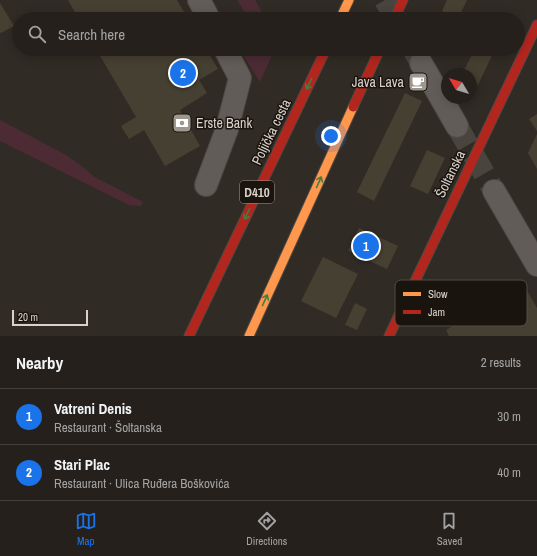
<!DOCTYPE html>
<html lang="en">
<head>
<meta charset="utf-8">
<style>
  :root { --surface:#25201c; --page:#312d29; --text:#f1f3f6; --muted:#a3a3a3; --line:#423e3b; --accent:#1a73e8 }
  body { margin:0; font-family:"Archivo Narrow",sans-serif; background:var(--page); color:var(--text) }
  .compass { position:absolute; left:441px; top:68px; width:36px; height:36px; border-radius:50%; background:var(--surface); box-shadow:0 2px 10px #0003; rotate:308deg }
  .scale { position:absolute; left:12px; bottom:10px; width:76px; box-sizing:border-box; padding-left:4px; border:2px solid #d9d1ca; border-top:0; font-size:11px; line-height:14px; white-space:nowrap; color:#d9d1ca; -webkit-text-stroke:3px #1a140f; paint-order:stroke }
  .you { position:absolute; left:331px; top:136px; width:14px; height:14px; margin:-10px; border:3px solid #fff; border-radius:50%; background:#1a73e8; box-shadow:0 0 0 6px #1a73e833 }
  .badge { display:grid; place-items:center; width:26px; height:26px; border-radius:50%; background:var(--accent); color:#fff; font-size:13px; font-weight:700 }
  .pin { position:absolute; translate:-50% -50%; border:2px solid #fff; box-shadow:0 1px 4px #0006 }
  .list { margin:0; padding:0; list-style:none }
  h2 { display:flex; justify-content:space-between; align-items:center; height:52px; margin:0; padding:0 16px; font-size:17px }
  h2 small { font-size:13px; font-weight:400; color:var(--muted) }
  .list li { display:grid; grid-template-columns:26px 1fr auto; gap:12px; align-items:center; box-sizing:border-box; height:56px; padding:0 16px; border-top:1px solid var(--line) }
  .list b { display:block; font-size:15px; white-space:nowrap }
  .list p { margin:0; font-size:13px; white-space:nowrap; color:var(--muted) }
  .list em { font-size:13px; font-style:normal; color:var(--muted) }
  .icon { flex:none; width:22px; height:22px; fill:none; stroke:currentColor; stroke-width:2; stroke-linecap:round; stroke-linejoin:round }
  .map { position:relative; flex:none; width:537px; height:336px; overflow:hidden }
  .search { position:absolute; background:var(--surface); box-shadow:0 2px 10px #0003; left:12px; right:12px; top:12px; height:44px; display:flex; align-items:center; gap:10px; box-sizing:border-box; padding:0 14px; border-radius:22px; color:var(--muted); font-size:15px }
  .sheet { height:164px; background:var(--surface) }
  nav { display:flex; justify-content:space-around; align-items:center; box-sizing:border-box; height:56px; border-top:1px solid var(--line); background:var(--surface); font-size:11px; color:var(--muted) }
  nav a { display:grid; justify-items:center; gap:2px }
  nav .on { color:var(--accent) }
  .map>svg:first-child { display:block }
  .green { fill:#4c2b35 }
  .building { fill:#464032 }
  .lines { fill:none; stroke-linecap:round; stroke-linejoin:round }
  .street-tunnel { stroke:#4a443e; stroke-width:22; stroke-dasharray:22 11; stroke-linecap:butt }
  .street-casing { stroke:#4f4943; stroke-width:24 }
  .slow-casing { stroke:#4f4943; stroke-width:11 }
  .jam-casing { stroke:#4f4943; stroke-width:11 }
  .street { stroke:#625c58; stroke-width:22 }
  .slow { stroke:#ff974d; stroke-width:9 }
  .jam { stroke:#b3261e; stroke-width:9 }
  .oneway { stroke:#427f40 }
  .labels { text-anchor:middle; stroke-width:3; stroke-linejoin:round; paint-order:stroke }
  .shield { fill:#1a140f; stroke:#a09892; stroke-width:1 }
  .shield-label { font-size:13px; font-weight:bold; fill:#d9d1ca }
  .poi-label { font-size:14px; fill:#d9d1ca; stroke:#1a140f; text-anchor:end }
  .street-label { font-size:14px; fill:#d9d1ca; stroke:#1a140f }
  .key { fill:#1a140f; stroke:#534d47; stroke-width:1 }
  .key-label { font-size:11px; fill:#d9d1ca }
</style>
</head>
<body>
<div class="map">
<svg width="537" height="336" viewBox="0 0 537 336">
  <rect width="100%" height="100%" fill="#312b25"/>
  <g class="green">
    <path d="M 237,0 L 255,0 L 266,19 L 249,19 Z"/>
    <path d="M 239,49 L 275,49 L 260,82 Z"/>
    <path d="M 0,120 L 66,155 L 83,167 L 93,176 L 143,202 L 141,206 L 129,205 L 0,141 Z"/>
  </g>
  <g class="building">
    <path d="M 68,0 L 177,0 L 188,19 L 79,19 Z"/>
    <path d="M 447,0 L 467,0 L 458,19 L 442,11 Z"/>
    <path d="M 0,3 L 14,26 L 1,33 L 0,32 Z"/>
    <path d="M 492,13 L 505,19 L 489,19 Z"/>
    <path d="M 96,49 L 206,49 L 218,69 L 199,80 L 207,93 L 180,110 L 200,146 L 165,166 L 144,130 L 129,139 L 121,126 L 136,117 Z"/>
    <path d="M 475,49 L 495,49 L 478,85 L 471,82 L 471,74 L 462,74 Z"/>
    <path d="M 405,93 L 422,101 L 374,201 L 357,192 Z"/>
    <path d="M 537,114 L 537,131 L 529,119 Z"/>
    <path d="M 537,134 L 537,169 L 528,153 Z"/>
    <path d="M 427,150 L 445,158 L 428,194 L 410,186 Z"/>
    <path d="M 359,228 L 398,246 L 387,269 L 348,251 Z"/>
    <path d="M 323,257 L 358,274 L 336,318 L 301,301 Z"/>
    <path d="M 523,284 L 537,308 L 537,336 L 449,336 L 446,330 Z"/>
    <path d="M 355,303 L 367,309 L 357,330 L 345,325 Z"/>
  </g>
  <g class="lines">
    <g class="street-tunnel">
      <path d="M 385,0 L 396,19"/>
      <path d="M 413,49 L 421,63"/>
      <path d="M 457,126 L 494,191"/>
    </g>
    <g class="street-casing">
      <g id="street">
        <path d="M 199,0 L 209,19"/>
        <path d="M 421,63 L 457,126"/>
        <path d="M 206,185 L 227,129 L 240,78 L 225,49"/>
        <path d="M 494,191 L 537,265"/>
      </g>
    </g>
    <g class="slow-casing">
      <g id="slow">
        <path d="M 340,19 L 349,0"/>
        <path d="M 249,336 L 353,107"/>
      </g>
    </g>
    <g class="jam-casing">
      <g id="jam">
        <path d="M 394,19 L 403,0"/>
        <path d="M 353,107 L 380,49"/>
        <path d="M 189,336 L 326,49"/>
        <path d="M 389,336 L 537,25"/>
      </g>
    </g>
    <use href="#street" class="street"/>
    <use href="#slow" class="slow"/>
    <use href="#jam" class="jam"/>
  </g>
  <defs><path id="oneway-shaft" d="M-6 0H5M1.5-3L5.5 0L1.5 3" fill="none" stroke-width="1.6" stroke-linecap="round" stroke-linejoin="round"/></defs>
  <g class="oneway">
    <use href="#oneway-shaft" transform="translate(309 84) rotate(116)"/>
    <use href="#oneway-shaft" transform="translate(319 182) rotate(-66)"/>
    <use href="#oneway-shaft" transform="translate(247 214) rotate(116)"/>
    <use href="#oneway-shaft" transform="translate(265 300) rotate(-66)"/>
  </g>
  <defs>
    <g id="cafe-square" transform="scale(1)"><rect x="-9" y="-9" width="18" height="18" rx="4" fill="#9e9790" stroke="#1a140f"/><path d="M-5.5-4.5H6V0H3Q3 3.5 0 3.5H-2.5Q-5.5 3.5-5.5 0ZM3-3.2v2h1.7v-2ZM-6 4.5H4V6H-6Z" fill="#fff"/></g>
    <g id="bank-square" transform="scale(1)"><rect x="-9" y="-9" width="18" height="18" rx="4" fill="#9e9790" stroke="#1a140f"/><path d="M-6-4H6V4H-6ZM0-2.3a2.3 2.3 0 1 0 0 4.6a2.3 2.3 0 1 0 0-4.6Z" fill="#fff"/></g>
  </defs>
  <g fill-rule="evenodd">
    <use href="#cafe-square" x="418" y="82"/>
    <use href="#bank-square" x="182" y="123"/>
  </g>
  <g class="labels">
    <rect class="shield" x="240" y="181" width="34" height="22" rx="3"/>
    <g class="shield-label">
      <text x="257" y="197">D410</text>
    </g>
    <g class="poi-label">
      <text x="404" y="87">Java Lava</text>
      <text x="196" y="128" text-anchor="start">Erste Bank</text>
    </g>
    <g class="street-label">
      <text transform="translate(271 132) rotate(-64)" y="5">Poljička cesta</text>
      <text transform="translate(450 174) rotate(-64)" y="5">Šoltanska</text>
    </g>
  </g>
  <rect x="395" y="280" width="132" height="46" rx="6" class="key"/>
  <rect x="403" y="292" width="18" height="4" fill="#ff974d"/>
  <rect x="403" y="310" width="18" height="4" fill="#b3261e"/>
  <g class="key-label">
    <text x="428" y="298">Slow</text>
    <text x="428" y="316">Jam</text>
  </g>
</svg>
<svg class="compass" viewBox="-18 -18 36 36"><path d="M0-13l5 13h-10z" fill="#e53935"/><path d="M0 13l5-13h-10z" fill="#a3a3a3"/></svg>
<div class="scale">20 m</div>
<div class="you"></div>
<div class="pin badge" style="left:366px;top:246px">1</div>
<div class="pin badge" style="left:183px;top:73px">2</div>
<div class="search"><svg class="icon" aria-label="search" viewBox="0 0 24 24"><circle cx="10" cy="10" r="6"/><path d="M15 15l6 6"/></svg>Search here</div>
</div>
<section class="sheet">
<h2>Nearby<small>2 results</small></h2>
<ul class="list">
<li><span class="badge">1</span><div><b>Vatreni Denis</b><p>Restaurant · Šoltanska</p></div><em>30 m</em></li>
<li><span class="badge">2</span><div><b>Stari Plac</b><p>Restaurant · Ulica Ruđera Boškovića</p></div><em>40 m</em></li>
</ul>
</section>
<nav>
<a class="on"><svg class="icon" aria-label="map" viewBox="0 0 24 24"><path d="M3 6l6-2 6 2 6-2v14l-6 2-6-2-6 2zM9 4v14M15 6v14"/></svg>Map</a>
<a><svg class="icon" aria-label="directions" viewBox="0 0 24 24"><path d="M12 3l9 9-9 9-9-9zM9 14v-3h6M13 9l2 2-2 2"/></svg>Directions</a>
<a><svg class="icon" aria-label="saved" viewBox="0 0 24 24"><path d="M7 4h10v16l-5-4-5 4z"/></svg>Saved</a>
</nav>
</body>
</html>
